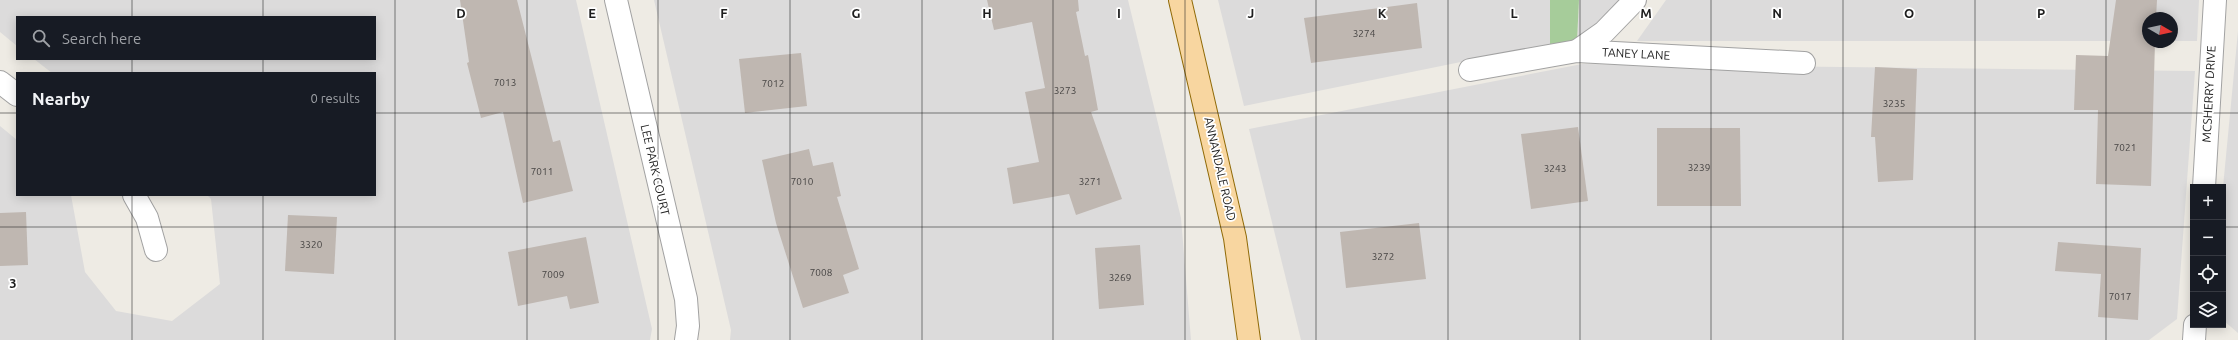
<!DOCTYPE html>
<html lang="en">
<head>
<meta charset="utf-8">
<style>
  :root { --surface:#171b24; --page:#20242c; --text:#f1f3f6; --muted:#9ea1a6; --line:#363941 }
  body { margin:0; font-family:Ubuntu,sans-serif; background:var(--page); color:var(--text) }
  .controls { position:absolute; right:12px; bottom:12px; display:grid; overflow:hidden; border-radius:0px; box-shadow:0 2px 10px #0003 }
  .controls button { width:36px; height:36px; display:grid; place-items:center; padding:0; border:0; border-bottom:1px solid var(--line); background:var(--surface); color:var(--text); font:20px sans-serif }
  .compass { position:absolute; left:2142px; top:12px; width:36px; height:36px; border-radius:50%; background:var(--surface); box-shadow:0 2px 10px #0003; rotate:99deg }
  .list { margin:0; padding:0; list-style:none }
  h2 { display:flex; justify-content:space-between; align-items:center; height:52px; margin:0; padding:0 16px; font-size:17px }
  h2 small { font-size:13px; font-weight:400; color:var(--muted) }
  .icon { flex:none; width:22px; height:22px; fill:none; stroke:currentColor; stroke-width:2; stroke-linecap:round; stroke-linejoin:round }
  .map { position:relative; flex:none; width:2238px; height:340px; overflow:hidden }
  .search { position:absolute; background:var(--surface); box-shadow:0 2px 10px #0003; left:16px; top:16px; width:360px; height:44px; display:flex; align-items:center; gap:10px; box-sizing:border-box; padding:0 14px; border-radius:0px; color:var(--muted); font-size:15px }
  .panel { position:absolute; background:var(--surface); box-shadow:0 2px 10px #0003; left:16px; top:72px; width:360px; height:124px; border-radius:0px }
  .map>svg:first-child { display:block }
  .residential { fill:#dcdbdb }
  .forest { fill:#a6cc9a }
  .building { fill:#bfb7b1 }
  .lines { fill:none; stroke-linecap:round; stroke-linejoin:round }
  .minor-casing { stroke:#a2a2a2; stroke-width:24 }
  .major-casing { stroke:#906a07; stroke-width:24 }
  .minor { stroke:#fff; stroke-width:22 }
  .major { stroke:#f8d6a0; stroke-width:22 }
  .grid { fill:none; stroke:#1e1e1e; stroke-width:1; stroke-opacity:0.55 }
  .labels { text-anchor:middle; stroke-width:3.5; stroke-linejoin:round; paint-order:stroke }
  .number-label { font-size:10px; fill:#464443 }
  .street-label { font-size:12px; fill:#1e1e1e; stroke:#fff }
  .grid-label { font-size:13px; text-anchor:middle; font-weight:bold; fill:#1e1e1e; stroke:#fff; stroke-width:3.5; stroke-linejoin:round; paint-order:stroke }
</style>
</head>
<body>
<div class="map">
<svg width="2238" height="340" viewBox="0 0 2238 340">
  <rect width="100%" height="100%" fill="#eeebe4"/>
  <g class="residential">
    <path d="M 0,0 L 576,0 L 652,329 L 650,340 L 0,340 L 0,126 L 17,140 L 17,195 L 71,195 L 85,272 L 116,311 L 172,321 L 220,284 L 211,199 L 207,195 L 375,195 L 375,73 L 52,73 L 34,59 L 375,59 L 375,17 L 17,17 L 17,46 L 0,32 Z"/>
    <path d="M 654,0 L 1128,0 L 1181,218 L 1191,340 L 730,340 L 731,330 Z"/>
    <path d="M 1218,0 L 1550,0 L 1550,44 L 1244,106 Z"/>
    <path d="M 1579,0 L 1630,0 L 1577,41 Z"/>
    <path d="M 1666,0 L 2199,0 L 2197,41 L 2172,41 L 2172,18 L 2148,18 L 2148,41 L 1637,41 Z"/>
    <path d="M 2238,31 L 2238,333 L 2223,320 L 2223,187 Z"/>
    <path d="M 1582,64 L 2195,71 L 2177,319 L 2149,340 L 1301,340 L 1249,129 Z"/>
  </g>
  <path class="forest" d="M 1550,0 L 1579,0 L 1577,41 L 1550,44 Z"/>
  <g class="building">
    <path d="M 460,0 L 517,0 L 553,142 L 560,140 L 573,191 L 523,203 L 503,112 L 481,118 L 467,63 L 469,62 Z"/>
    <path d="M 987,0 L 1078,0 L 1079,11 L 1076,12 L 1085,56 L 1088,55 L 1098,110 L 1091,112 L 1122,199 L 1076,215 L 1069,194 L 1013,204 L 1007,168 L 1039,162 L 1025,92 L 1045,88 L 1032,22 L 994,30 Z"/>
    <path d="M 2116,0 L 2157,0 L 2156,18 L 2148,18 L 2148,42 L 2155,42 L 2151,186 L 2096,184 L 2098,110 L 2074,110 L 2076,55 L 2108,56 Z"/>
    <path d="M 1417,3 L 1422,48 L 1311,63 L 1304,18 Z"/>
    <path d="M 801,53 L 807,106 L 745,113 L 739,59 Z"/>
    <path d="M 1875,67 L 1917,69 L 1913,180 L 1878,182 L 1875,137 L 1871,137 Z"/>
    <path d="M 1578,127 L 1588,201 L 1531,209 L 1521,134 Z"/>
    <path d="M 1657,128 L 1740,128 L 1741,206 L 1657,206 Z"/>
    <path d="M 809,149 L 813,166 L 833,162 L 841,196 L 837,197 L 859,269 L 843,275 L 849,293 L 803,308 L 776,223 L 762,160 Z"/>
    <path d="M 26,212 L 28,265 L 0,266 L 0,213 Z"/>
    <path d="M 288,215 L 337,217 L 334,274 L 285,271 Z"/>
    <path d="M 1419,223 L 1426,279 L 1346,288 L 1340,232 Z"/>
    <path d="M 586,237 L 599,303 L 570,309 L 567,296 L 518,306 L 508,252 Z"/>
    <path d="M 2058,242 L 2141,248 L 2138,320 L 2098,317 L 2101,274 L 2055,271 Z"/>
    <path d="M 1140,245 L 1144,305 L 1099,309 L 1095,248 Z"/>
  </g>
  <g class="lines">
    <g class="minor-casing">
      <g id="minor">
        <path d="M 616,0 L 686,299 L 688,326 L 686,340"/>
        <path d="M 1577,51 L 1604,32 L 1635,0"/>
        <path d="M 1470,70 L 1577,51 L 1804,63"/>
        <path d="M 0,82 L 17,95"/>
        <path d="M 2204,187 L 2215,0"/>
        <path d="M 134,195 L 147,218 L 156,250"/>
        <path d="M 2194,340 L 2195,325"/>
      </g>
    </g>
    <g class="major-casing">
      <path id="major" d="M 1180,0 L 1235,238 L 1249,340"/>
    </g>
    <use href="#minor" class="minor"/>
    <use href="#major" class="major"/>
  </g>
  <path class="grid" d="M 132,0 L 132,17M 263,0 L 263,17M 395,0 L 395,340M 527,0 L 527,340M 658,0 L 658,340M 790,0 L 790,340M 922,0 L 922,340M 1053,0 L 1053,340M 1185,0 L 1185,340M 1316,0 L 1316,340M 1448,0 L 1448,340M 1580,0 L 1580,340M 1711,0 L 1711,340M 1843,0 L 1843,340M 1975,0 L 1975,340M 2106,0 L 2106,340M 132,59 L 132,73M 263,59 L 263,73M 0,113 L 17,113M 375,113 L 2238,113M 132,195 L 132,340M 263,195 L 263,340M 0,227 L 2193,227M 2223,227 L 2238,227"/>
  <g class="labels">
    <g class="number-label">
      <text x="1364" y="37">3274</text>
      <text x="505" y="86">7013</text>
      <text x="773" y="87">7012</text>
      <text x="1065" y="94">3273</text>
      <text x="1894" y="107">3235</text>
      <text x="2125" y="151">7021</text>
      <text x="1699" y="171">3239</text>
      <text x="1555" y="172">3243</text>
      <text x="542" y="175">7011</text>
      <text x="802" y="185">7010</text>
      <text x="1090" y="185">3271</text>
      <text x="311" y="248">3320</text>
      <text x="1383" y="260">3272</text>
      <text x="821" y="276">7008</text>
      <text x="553" y="278">7009</text>
      <text x="1120" y="281">3269</text>
      <text x="2120" y="300">7017</text>
    </g>
    <g class="street-label">
      <text transform="translate(1636 54) rotate(3)" y="4">TANEY LANE</text>
      <text transform="translate(2209 94) rotate(-87)" y="4">MCSHERRY DRIVE</text>
      <text transform="translate(1220 169) rotate(77)" y="4">ANNANDALE ROAD</text>
      <text transform="translate(655 170) rotate(77)" y="4">LEE PARK COURT</text>
    </g>
  </g>
  <g class="grid-label">
    <text x="461" y="18">D</text>
    <text x="592" y="18">E</text>
    <text x="724" y="18">F</text>
    <text x="856" y="18">G</text>
    <text x="987" y="18">H</text>
    <text x="1119" y="18">I</text>
    <text x="1251" y="18">J</text>
    <text x="1382" y="18">K</text>
    <text x="1514" y="18">L</text>
    <text x="1646" y="18">M</text>
    <text x="1777" y="18">N</text>
    <text x="1909" y="18">O</text>
    <text x="2041" y="18">P</text>
    <text x="13" y="288">3</text>
  </g>
</svg>
<div class="controls">
<button>+</button>
<button>−</button>
<button><svg class="icon" aria-label="locate" viewBox="0 0 24 24"><circle cx="12" cy="12" r="6"/><path d="M12 2v4M12 18v4M2 12h4M18 12h4"/></svg></button>
<button><svg class="icon" aria-label="layers" viewBox="0 0 24 24"><path d="M12 4l9 5-9 5-9-5zM3 14l9 5 9-5"/></svg></button>
</div>
<svg class="compass" viewBox="-18 -18 36 36"><path d="M0-13l5 13h-10z" fill="#e53935"/><path d="M0 13l5-13h-10z" fill="#9ea1a6"/></svg>
<div class="search"><svg class="icon" aria-label="search" viewBox="0 0 24 24"><circle cx="10" cy="10" r="6"/><path d="M15 15l6 6"/></svg>Search here</div>
<section class="panel">
<h2>Nearby<small>0 results</small></h2>
<ul class="list">
</ul>
</section>
</div>
</body>
</html>
